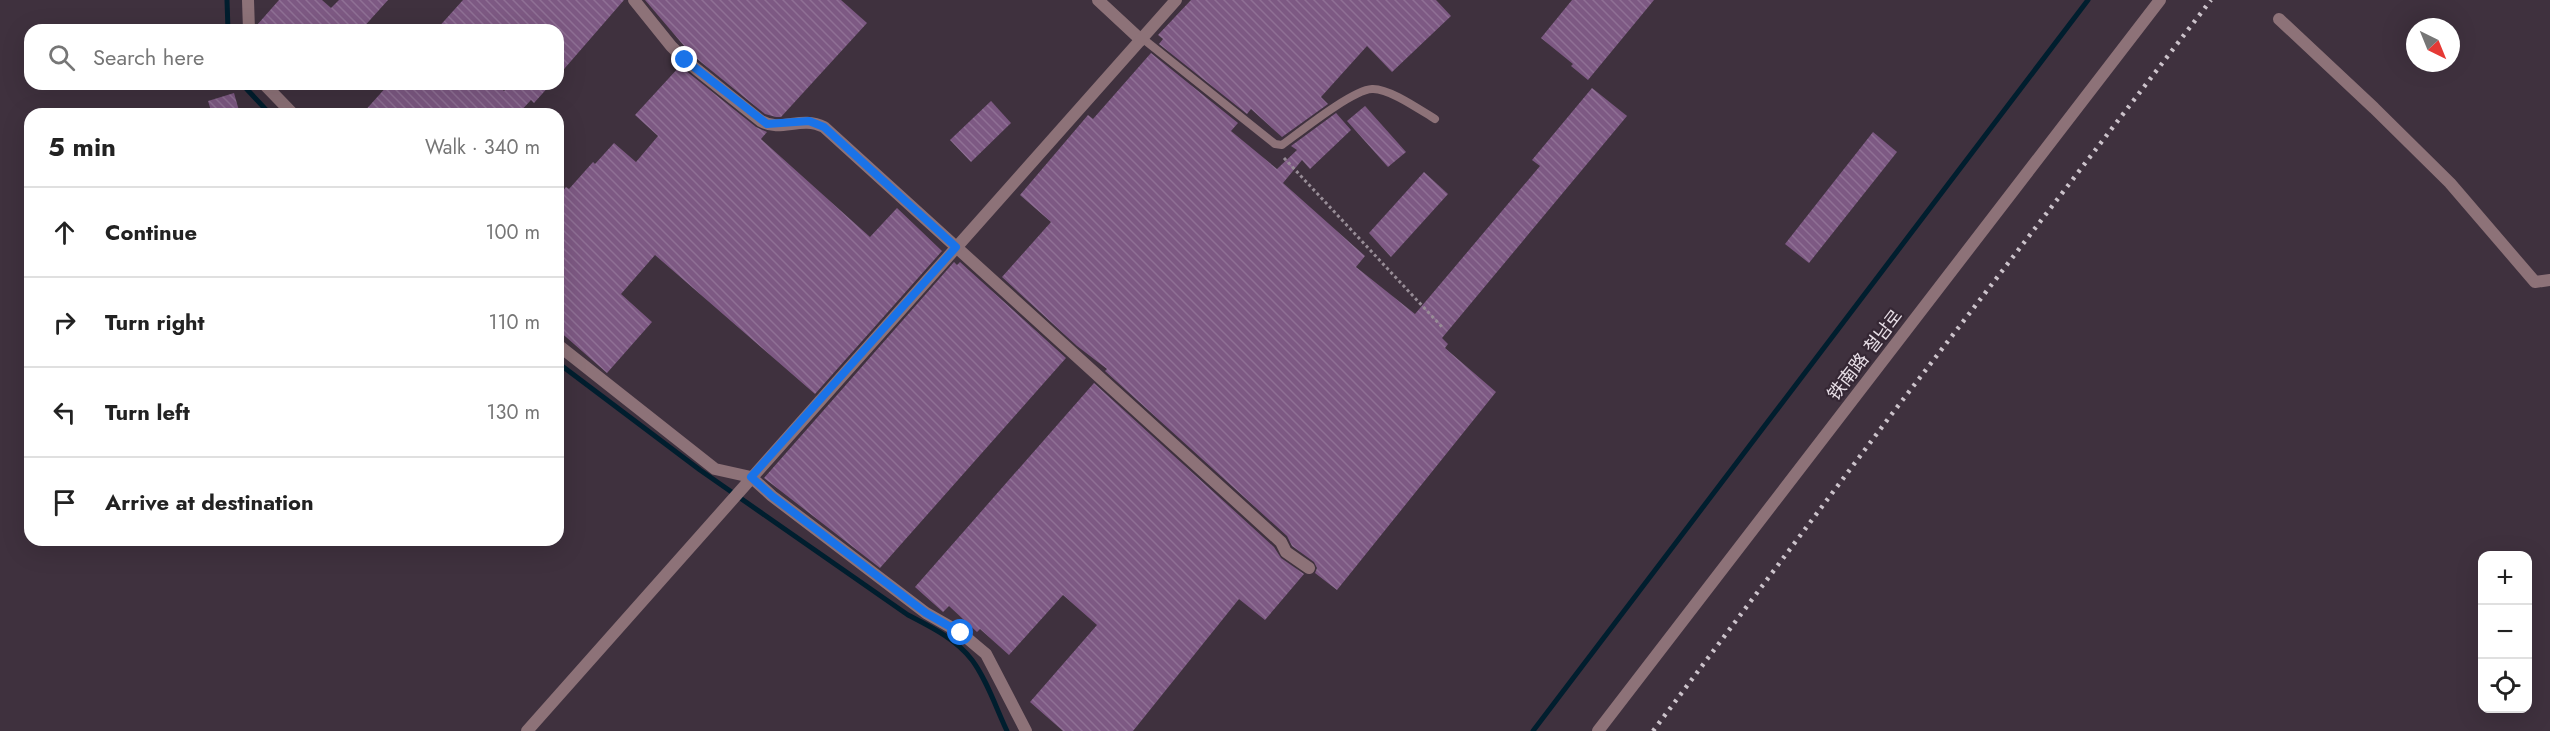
<!DOCTYPE html>
<html lang="en">
<head>
<meta charset="utf-8">
<style>
  :root { --surface:#fff; --page:#f2f2f2; --text:#222; --muted:#767676; --line:#e0e0e0 }
  body { margin:0; font-family:Jost,"Noto Sans SC","Noto Sans KR",sans-serif; background:var(--page); color:var(--text) }
  .controls { position:absolute; right:18px; bottom:18px; display:grid; overflow:hidden; border-radius:12px; box-shadow:0 6px 24px #0002 }
  .controls button { width:54px; height:54px; display:grid; place-items:center; padding:0; border:0; border-bottom:2px solid var(--line); background:var(--surface); color:var(--text); font:30px sans-serif }
  .compass { position:absolute; left:2406px; top:18px; width:54px; height:54px; border-radius:50%; background:var(--surface); box-shadow:0 6px 24px #0002; rotate:137deg }
  .stop { position:absolute; width:18px; height:18px; margin:-14px; border:4px solid #1a73e8; border-radius:50%; background:#fff }
  .stop.end { background:#1a73e8; border-color:#fff; box-shadow:0 2px 6px #0008 }
  .list { margin:0; padding:0; list-style:none }
  h2 { display:flex; justify-content:space-between; align-items:center; height:78px; margin:0; padding:0 24px; font-size:26px }
  h2 small { font-size:20px; font-weight:400; color:var(--muted) }
  .list li { display:grid; grid-template-columns:39px 1fr auto; gap:18px; align-items:center; box-sizing:border-box; height:90px; padding:0 24px; border-top:2px solid var(--line) }
  .list b { display:block; font-size:22px; white-space:nowrap }
  .list em { font-size:20px; font-style:normal; color:var(--muted) }
  .icon { flex:none; width:33px; height:33px; fill:none; stroke:currentColor; stroke-width:2; stroke-linecap:round; stroke-linejoin:round }
  .map { position:relative; flex:none; width:2550px; height:731px; overflow:hidden }
  .search { position:absolute; background:var(--surface); box-shadow:0 6px 24px #0002; left:24px; top:24px; width:540px; height:66px; display:flex; align-items:center; gap:15px; box-sizing:border-box; padding:0 21px; border-radius:18px; color:var(--muted); font-size:22px }
  .panel { position:absolute; background:var(--surface); box-shadow:0 6px 24px #0002; left:24px; top:108px; width:540px; height:438px; border-radius:18px }
  .map>svg:first-child { display:block }
  .lines { fill:none; stroke-linecap:round; stroke-linejoin:round }
  .stream { stroke:#001e2e; stroke-width:5 }
  .building { fill:url(#building-back-hatch) }
  .path { stroke:#988d97; stroke-width:3; stroke-dasharray:3 3; stroke-linecap:butt }
  .service { stroke:#8d7278; stroke-width:8 }
  .minor { stroke:#8d7278; stroke-width:12 }
  .tertiary { stroke:#8d7278; stroke-width:12 }
  .rail { stroke:#ccc3cb; stroke-width:4.5; stroke-dasharray:3 6; stroke-linecap:butt }
  .route { stroke:#1a73e8; stroke-width:8 }
  .labels { text-anchor:middle; stroke-width:4.5; stroke-linejoin:round; paint-order:stroke }
  .street-label { font-size:18px; fill:#e7dee6; stroke:#352734 }
</style>
</head>
<body>
<div class="map">
<svg width="2550" height="731" viewBox="0 0 2550 731">
  <defs>
    <pattern id="building-back-hatch" width="6" height="6" patternUnits="userSpaceOnUse" patternTransform="scale(1.5)"><rect width="6" height="6" fill="#7d5983"/><path d="M-1 5l2 2M0 0l6 6M5-1l2 2" fill="none" stroke="#8f7095"/></pattern>
  </defs>
  <rect width="100%" height="100%" fill="#3f313e"/>
  <g class="lines">
    <g class="stream">
      <path d="M 227,0 L 228,30"/>
      <path d="M 242,84 L 270,114"/>
      <path d="M 558,363 L 700,470 L 908,615 C 931,627 956,639 972,660 C 987,680 996,708 1007,731"/>
      <path d="M 1533,731 L 2088,0"/>
    </g>
  </g>
  <g class="building">
    <path d="M 279,0 L 322,0 L 331,8 L 339,0 L 388,0 L 361,30 L 257,30 L 257,25 Z"/>
    <path d="M 463,0 L 624,0 L 558,76 L 558,30 L 436,30 Z"/>
    <path d="M 645,0 L 841,0 L 867,23 L 781,117 L 776,117 L 765,114 L 691,54 Z"/>
    <path d="M 1191,0 L 1436,0 L 1451,16 L 1392,72 L 1367,46 L 1321,97 L 1328,104 L 1282,137 L 1251,109 L 1247,114 L 1159,44 L 1163,39 L 1158,35 Z"/>
    <path d="M 1572,0 L 1654,0 L 1588,80 L 1571,66 L 1573,64 L 1541,38 Z"/>
    <path d="M 1151,53 L 1238,123 L 1231,131 L 1277,169 L 1297,150 L 1291,146 L 1336,113 L 1351,130 L 1310,169 L 1302,160 L 1283,183 L 1365,256 L 1356,267 L 1415,314 L 1540,166 L 1532,160 L 1592,88 L 1627,116 L 1442,338 L 1448,344 L 1445,348 L 1496,392 L 1337,590 L 1315,573 L 1317,568 L 1314,562 L 1292,546 L 1287,536 L 1105,371 L 1107,369 L 1077,346 L 1002,277 L 1051,222 L 1020,195 L 1088,115 L 1093,119 Z"/>
    <path d="M 680,66 L 756,127 L 767,132 L 761,139 L 870,237 L 897,208 L 942,251 L 815,394 L 655,255 L 621,294 L 652,322 L 607,373 L 558,330 L 558,197 L 566,187 L 569,189 L 593,162 L 595,164 L 614,143 L 636,162 L 658,136 L 635,115 Z"/>
    <path d="M 389,84 L 496,84 L 504,91 L 511,84 L 551,84 L 534,103 L 531,100 L 518,114 L 362,114 Z"/>
    <path d="M 234,93 L 240,114 L 212,114 L 208,101 Z"/>
    <path d="M 991,101 L 1011,123 L 971,162 L 950,140 Z"/>
    <path d="M 1365,106 L 1406,152 L 1388,167 L 1347,121 Z"/>
    <path d="M 1873,132 L 1897,152 L 1809,263 L 1785,244 Z"/>
    <path d="M 1424,172 L 1448,194 L 1391,257 L 1369,233 Z"/>
    <path d="M 954,262 L 957,265 L 960,262 L 1066,358 L 880,568 L 764,478 Z"/>
    <path d="M 1094,383 L 1274,547 L 1281,558 L 1304,574 L 1265,620 L 1239,599 L 1133,731 L 1063,731 L 1030,702 L 1097,625 L 1063,595 L 1009,655 L 980,629 L 977,632 L 949,606 L 943,612 L 915,587 Z"/>
  </g>
  <g class="lines">
    <path class="path" d="M 1284,158 L 1443,328"/>
    <path class="service" d="M 1142,38 L 1275,144 L 1282,145 C 1300,132 1352,90 1372,89 C 1389,88 1420,110 1435,119"/>
    <g class="minor">
      <path d="M 248,0 L 249,30"/>
      <path d="M 634,0 L 671,46 L 685,60 L 761,121 C 781,133 801,115 824,127 L 1281,542 L 1286,552 L 1309,568"/>
      <path d="M 1098,0 L 1141,40"/>
      <path d="M 2279,19 L 2374,108 L 2450,183 L 2535,282 L 2550,280"/>
      <path d="M 264,84 L 293,114"/>
      <path d="M 558,345 L 715,469 L 751,477 L 772,496 L 926,613 L 961,633 L 986,654 L 1026,731"/>
      <path d="M 527,731 L 1176,0"/>
    </g>
    <path class="tertiary" d="M 1598,731 L 2160,0"/>
    <path class="rail" d="M 1653,731 L 1888,419 L 2211,0"/>
  </g>
  <g class="lines">
    <path class="route" d="M 685,60 L 767,124 L 809,121 L 824,127 L 956,247 L 751,477 L 772,496 L 926,613 L 961,633"/>
  </g>
  <g class="labels">
    <g class="street-label">
      <text transform="translate(1865 355) rotate(-52)" y="6">铁南路 철남로</text>
    </g>
  </g>
</svg>
<div class="controls">
<button>+</button>
<button>−</button>
<button><svg class="icon" aria-label="locate" viewBox="0 0 24 24"><circle cx="12" cy="12" r="6"/><path d="M12 2v4M12 18v4M2 12h4M18 12h4"/></svg></button>
</div>
<svg class="compass" viewBox="-18 -18 36 36"><path d="M0-13l5 13h-10z" fill="#e53935"/><path d="M0 13l5-13h-10z" fill="#767676"/></svg>
<div class="stop" style="left:961px;top:633px"></div>
<div class="stop end" style="left:685px;top:60px"></div>
<div class="search"><svg class="icon" aria-label="search" viewBox="0 0 24 24"><circle cx="10" cy="10" r="6"/><path d="M15 15l6 6"/></svg>Search here</div>
<section class="panel">
<h2>5 min<small>Walk · 340 m</small></h2>
<ul class="list">
<li><svg class="icon" aria-label="ahead" viewBox="0 0 24 24"><path d="M12 20V5M6 11l6-6 6 6"/></svg><div><b>Continue</b></div><em>100 m</em></li>
<li><svg class="icon" aria-label="right" viewBox="0 0 24 24"><path d="M7 20v-9h11M14 6l5 5-5 5"/></svg><div><b>Turn right</b></div><em>110 m</em></li>
<li><svg class="icon" aria-label="left" viewBox="0 0 24 24"><path d="M17 20v-9H6M10 6l-5 5 5 5"/></svg><div><b>Turn left</b></div><em>130 m</em></li>
<li><svg class="icon" aria-label="arrive" viewBox="0 0 24 24"><path d="M6 21V4h12l-3 4 3 4H6"/></svg><div><b>Arrive at destination</b></div></li>
</ul>
</section>
</div>
</body>
</html>
